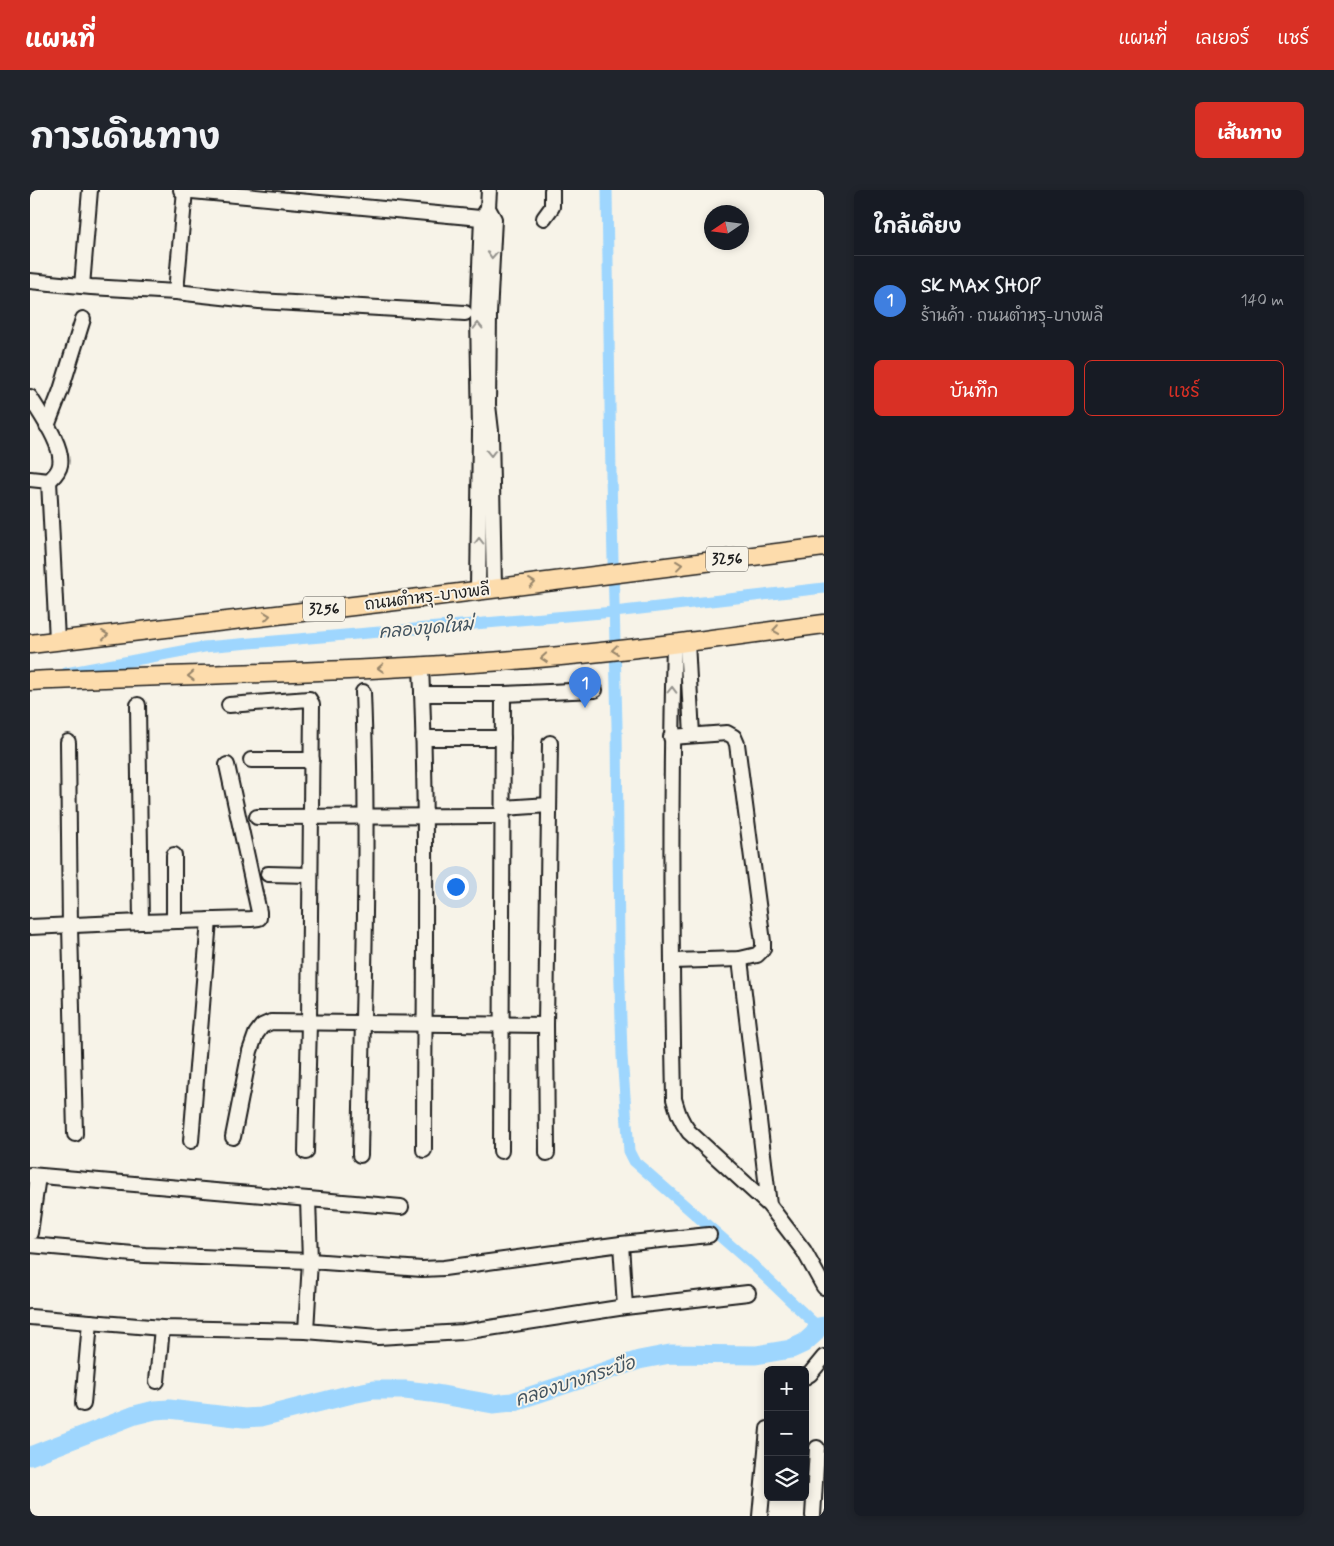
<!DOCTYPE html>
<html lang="th">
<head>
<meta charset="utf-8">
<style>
  :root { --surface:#171b24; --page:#20242c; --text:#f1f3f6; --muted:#9ea1a6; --line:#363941; --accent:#d93025 }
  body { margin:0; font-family:Mynerve,"Playpen Sans Thai",sans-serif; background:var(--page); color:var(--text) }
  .controls { position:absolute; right:15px; bottom:15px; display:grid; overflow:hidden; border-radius:8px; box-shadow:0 2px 8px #0003 }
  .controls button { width:45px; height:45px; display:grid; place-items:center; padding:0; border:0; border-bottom:1px solid var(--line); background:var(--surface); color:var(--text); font:25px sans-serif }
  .compass { position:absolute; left:674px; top:15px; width:45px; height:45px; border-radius:50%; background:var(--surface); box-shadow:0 2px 8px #0003; rotate:257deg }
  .you { position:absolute; left:425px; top:696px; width:18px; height:18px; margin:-12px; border:4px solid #fff; border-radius:50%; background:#1a73e8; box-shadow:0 0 0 8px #1a73e833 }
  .badge { display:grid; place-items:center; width:32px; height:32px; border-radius:50%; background:var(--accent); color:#fff; font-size:16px; font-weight:700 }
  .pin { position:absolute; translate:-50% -41px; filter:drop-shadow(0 1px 2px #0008) }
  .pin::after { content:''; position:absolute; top:26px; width:18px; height:15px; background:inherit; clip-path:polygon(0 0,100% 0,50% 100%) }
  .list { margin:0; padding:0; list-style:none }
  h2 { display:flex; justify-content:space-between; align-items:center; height:65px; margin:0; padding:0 20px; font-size:21px }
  h2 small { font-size:16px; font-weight:400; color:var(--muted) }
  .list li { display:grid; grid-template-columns:32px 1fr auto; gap:15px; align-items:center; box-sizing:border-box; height:90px; padding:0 20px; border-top:1px solid var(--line) }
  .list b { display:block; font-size:19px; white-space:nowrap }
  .list p { margin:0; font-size:16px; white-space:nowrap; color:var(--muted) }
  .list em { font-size:16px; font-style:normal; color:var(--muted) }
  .actions { display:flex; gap:10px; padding:15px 20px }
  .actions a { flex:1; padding:11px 0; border:1px solid var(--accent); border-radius:8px; text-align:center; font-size:18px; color:var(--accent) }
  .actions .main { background:var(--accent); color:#fff }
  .icon { flex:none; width:28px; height:28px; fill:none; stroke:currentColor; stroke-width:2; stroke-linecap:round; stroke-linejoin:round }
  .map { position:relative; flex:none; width:794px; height:1326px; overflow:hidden; border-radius:8px }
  header { display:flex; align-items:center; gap:30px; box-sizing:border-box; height:70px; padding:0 25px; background:var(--accent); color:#fff }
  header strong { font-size:24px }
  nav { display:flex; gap:28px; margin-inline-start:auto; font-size:18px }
  .intro { display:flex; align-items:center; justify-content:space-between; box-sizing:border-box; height:120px; padding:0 30px }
  h1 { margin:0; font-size:35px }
  .button { padding:12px 22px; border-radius:8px; background:var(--accent); color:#fff; font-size:18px; font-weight:700 }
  main { display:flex; gap:30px; padding:0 30px }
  aside { flex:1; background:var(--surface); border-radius:8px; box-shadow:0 2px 8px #0003 }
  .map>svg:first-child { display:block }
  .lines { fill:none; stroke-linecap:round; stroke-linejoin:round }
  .canal { stroke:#9ed6fe; stroke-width:11 }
  .river { stroke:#9ed6fe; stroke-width:19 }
  .minor-casing { stroke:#1c1c1c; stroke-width:18 }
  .major-casing { stroke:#1c1c1c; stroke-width:21 }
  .minor { stroke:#f7f3e8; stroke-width:14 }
  .major { stroke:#fddcac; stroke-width:18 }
  .oneway { stroke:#94928c }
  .oneway2 { stroke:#98866b }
  .labels { text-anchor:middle; stroke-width:4; stroke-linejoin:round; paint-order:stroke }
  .shield { fill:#f7f3e8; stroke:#5e5c59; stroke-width:1 }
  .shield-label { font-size:15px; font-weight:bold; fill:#1c1c1c }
  .street-label { font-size:16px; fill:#1c1c1c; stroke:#f7f3e8 }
  .water-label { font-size:18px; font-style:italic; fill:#435460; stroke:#f7f3e8 }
</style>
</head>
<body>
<header>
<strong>แผนที่</strong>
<nav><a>แผนที่</a><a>เลเยอร์</a><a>แชร์</a></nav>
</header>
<div class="intro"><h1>การเดินทาง</h1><a class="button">เส้นทาง</a></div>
<main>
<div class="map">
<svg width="794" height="1326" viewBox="0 0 794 1326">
  <rect width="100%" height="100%" fill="#f7f3e8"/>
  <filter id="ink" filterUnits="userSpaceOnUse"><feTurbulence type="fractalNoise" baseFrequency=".02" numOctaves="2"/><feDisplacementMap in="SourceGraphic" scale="10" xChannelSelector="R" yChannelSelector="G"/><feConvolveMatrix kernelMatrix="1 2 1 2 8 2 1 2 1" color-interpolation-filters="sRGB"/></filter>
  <g filter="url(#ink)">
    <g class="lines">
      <g class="canal">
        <path d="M 577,0 L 581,286 L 587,537 L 589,760 L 592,866 L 599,961 L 604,971 L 724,1076 L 788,1137"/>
        <path d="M 36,483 L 174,457 L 584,422 L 794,398"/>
      </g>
      <path class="river" d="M 0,1266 L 105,1225 L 125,1220 L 139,1219 L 214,1228 L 231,1227 L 322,1204 L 343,1200 L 375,1200 L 401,1203 L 463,1214 L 482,1212 L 609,1170 L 640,1164 L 726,1165 L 761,1159 L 774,1153 L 784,1144 L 788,1137 L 794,1136"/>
      <g class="minor-casing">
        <g id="minor">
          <path d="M 151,0 L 461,29"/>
          <path d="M 459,0 L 458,18 L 464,29 L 459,125 L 458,215 L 461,241 L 464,398"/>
          <path d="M 514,28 L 522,17 L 522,0"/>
          <path d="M 0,91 L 61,97 L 146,102 L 229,111 L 435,123"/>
          <path d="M 52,96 L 60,0"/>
          <path d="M 146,102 L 155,0"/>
          <path d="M 0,207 C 10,224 34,256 30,275 C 29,282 23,287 19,291"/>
          <path d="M 17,236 L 31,200 L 53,129"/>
          <path d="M 0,289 L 19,291 L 27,450"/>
          <path d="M 448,399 L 450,241 L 448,125 L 452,28 L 458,18"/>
          <path d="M 657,452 L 662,545"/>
          <path d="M 644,454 C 640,605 641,757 644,909 C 648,923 650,930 659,942 L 739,1015 L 774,1061 L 794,1097"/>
          <path d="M 391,476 C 398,637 394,799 394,960"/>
          <path d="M 392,504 L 473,504 L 565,500"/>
          <path d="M 108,515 L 111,732"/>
          <path d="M 199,515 L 279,509 L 282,514 L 279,832 L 276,962"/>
          <path d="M 641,547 L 697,543 L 704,547 L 707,554 L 733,752 L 733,759 L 727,765 L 710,769 L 642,771"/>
          <path d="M 393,548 L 473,548"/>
          <path d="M 38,552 L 40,736 L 45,944"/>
          <path d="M 221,570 L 282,570"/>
          <path d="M 473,618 L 519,615"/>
          <path d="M 227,627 L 472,626"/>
          <path d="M 238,684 L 280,685"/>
          <path d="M 144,731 L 144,665"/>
          <path d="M 0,737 L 111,732 L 221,729 L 229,728 L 229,722 L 197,575"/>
          <path d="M 710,769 L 739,1015"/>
          <path d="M 203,947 L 220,861 L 226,844 L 232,836 L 241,832 L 516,835"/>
          <path d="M 161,951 L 179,730"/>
          <path d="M 471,961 L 473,504"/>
          <path d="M 517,963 L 516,835 L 520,553"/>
          <path d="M 330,965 C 333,810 339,656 333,502"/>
          <path d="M 0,985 L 371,1017"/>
          <path d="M 0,1043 L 8,986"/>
          <path d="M 591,1054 L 595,1117"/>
          <path d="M 0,1055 L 115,1065 L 280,1071 L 392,1079 L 414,1078 L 591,1054 L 679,1045"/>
          <path d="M 0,1127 L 132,1138 L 276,1141 L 348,1147 L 433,1142 L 595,1117 L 718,1103"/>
          <path d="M 276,1141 L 280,1071 L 278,1009"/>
          <path d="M 775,1187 L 780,1184 L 794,1167"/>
          <path d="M 127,1191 L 132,1138"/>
          <path d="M 53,1214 L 60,1132"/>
          <path d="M 730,1326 L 738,1239"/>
          <path d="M 783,1326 L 787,1258"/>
        </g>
      </g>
      <g class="major-casing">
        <g id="major">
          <path d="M 0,454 L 374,410 L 794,357"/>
          <path d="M 0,491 C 161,484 323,483 484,470 C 588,462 691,448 794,434"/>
        </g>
      </g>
      <use href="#minor" class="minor"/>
      <use href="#major" class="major"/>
    </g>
    <defs><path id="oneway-chevron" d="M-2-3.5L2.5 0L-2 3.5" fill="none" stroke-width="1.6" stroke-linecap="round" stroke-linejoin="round" transform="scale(1.25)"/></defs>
    <g class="oneway">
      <use href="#oneway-chevron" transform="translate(462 65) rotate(93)"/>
      <use href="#oneway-chevron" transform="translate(448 136) rotate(-91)"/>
      <use href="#oneway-chevron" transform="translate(461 263) rotate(89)"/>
      <use href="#oneway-chevron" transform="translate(449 351) rotate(-90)"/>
      <use href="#oneway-chevron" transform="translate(642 500) rotate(-89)"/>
    </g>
    <g class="oneway2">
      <use href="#oneway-chevron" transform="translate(649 375) rotate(-7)"/>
      <use href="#oneway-chevron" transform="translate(502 393) rotate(-7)"/>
      <use href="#oneway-chevron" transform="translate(237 426) rotate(-7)"/>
      <use href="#oneway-chevron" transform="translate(746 440) rotate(172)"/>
      <use href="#oneway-chevron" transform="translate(75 445) rotate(-7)"/>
      <use href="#oneway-chevron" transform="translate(585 460) rotate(173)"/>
      <use href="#oneway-chevron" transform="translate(514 468) rotate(175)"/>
      <use href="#oneway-chevron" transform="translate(351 478) rotate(177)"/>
      <use href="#oneway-chevron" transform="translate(161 486) rotate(178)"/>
    </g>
  </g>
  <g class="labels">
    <g class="shield">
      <rect x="676" y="356.5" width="42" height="25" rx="4"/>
      <rect x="273" y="406.5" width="42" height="25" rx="4"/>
    </g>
    <g class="shield-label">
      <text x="697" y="374">3256</text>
      <text x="294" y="424">3256</text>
    </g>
    <g class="street-label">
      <text transform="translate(397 406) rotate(-7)" y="6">ถนนตำหรุ-บางพลี</text>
    </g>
    <g class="water-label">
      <text transform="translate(396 438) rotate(-5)" y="6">คลองขุดใหม่</text>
      <text transform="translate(545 1191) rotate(-18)" y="6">คลองบางกระบือ</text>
    </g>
  </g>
</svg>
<div class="controls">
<button>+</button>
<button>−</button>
<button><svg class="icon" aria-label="layers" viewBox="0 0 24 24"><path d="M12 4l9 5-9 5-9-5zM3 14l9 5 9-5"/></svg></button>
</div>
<svg class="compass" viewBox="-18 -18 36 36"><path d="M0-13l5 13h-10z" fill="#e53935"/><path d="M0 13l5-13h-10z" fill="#9ea1a6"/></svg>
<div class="you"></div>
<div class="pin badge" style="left:555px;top:518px;background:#3f7fe0">1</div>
</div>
<aside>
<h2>ใกล้เคียง<small></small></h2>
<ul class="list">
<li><span class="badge" style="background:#3f7fe0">1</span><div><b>SK MAX SHOP</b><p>ร้านค้า · ถนนตำหรุ-บางพลี</p></div><em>140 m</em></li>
</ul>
<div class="actions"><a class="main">บันทึก</a><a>แชร์</a></div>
</aside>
</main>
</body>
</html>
